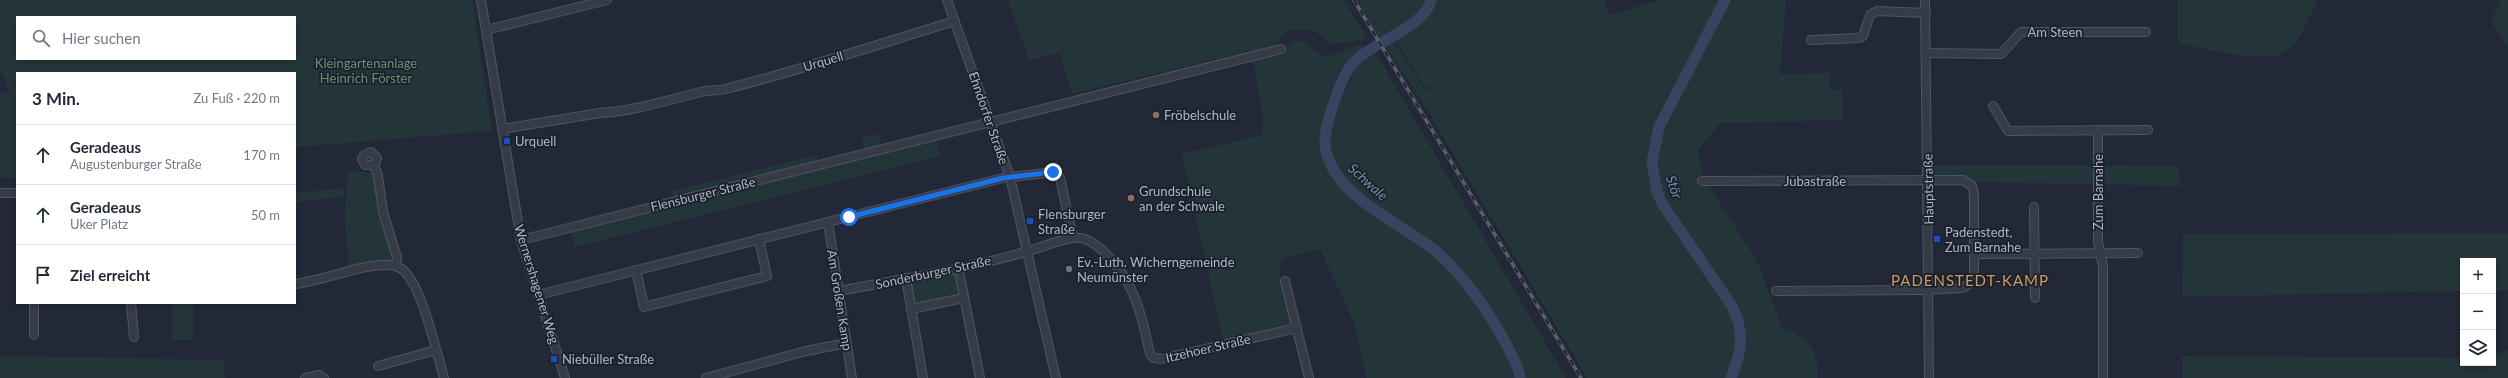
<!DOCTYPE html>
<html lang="de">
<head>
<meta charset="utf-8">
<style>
  :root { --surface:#fff; --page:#f6f6f7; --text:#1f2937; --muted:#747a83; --line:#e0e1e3 }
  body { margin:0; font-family:Lato,sans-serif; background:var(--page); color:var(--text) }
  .controls { position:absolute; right:12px; bottom:12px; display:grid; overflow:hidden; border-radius:0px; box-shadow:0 2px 6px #0003 }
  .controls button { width:36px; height:36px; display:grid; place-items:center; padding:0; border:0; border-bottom:1px solid var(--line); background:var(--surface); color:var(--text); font:20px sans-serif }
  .stop { position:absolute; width:12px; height:12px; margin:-9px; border:3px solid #1a73e8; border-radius:50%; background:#fff }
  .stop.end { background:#1a73e8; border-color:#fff; box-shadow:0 1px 4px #0008 }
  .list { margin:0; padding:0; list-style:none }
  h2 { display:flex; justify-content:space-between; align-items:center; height:52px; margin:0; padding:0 16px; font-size:17px }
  h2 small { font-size:13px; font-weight:400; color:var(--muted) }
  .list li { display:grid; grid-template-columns:26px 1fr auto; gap:12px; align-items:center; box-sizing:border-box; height:60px; padding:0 16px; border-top:1px solid var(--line) }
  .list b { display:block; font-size:15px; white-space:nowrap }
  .list p { margin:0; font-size:13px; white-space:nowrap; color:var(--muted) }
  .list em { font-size:13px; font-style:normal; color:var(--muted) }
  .icon { flex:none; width:22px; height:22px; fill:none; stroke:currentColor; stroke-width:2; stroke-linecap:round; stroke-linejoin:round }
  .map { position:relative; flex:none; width:2508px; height:378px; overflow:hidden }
  .search { position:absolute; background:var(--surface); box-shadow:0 2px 6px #0003; left:16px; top:16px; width:280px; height:44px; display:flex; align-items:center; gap:10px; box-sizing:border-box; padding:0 14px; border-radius:0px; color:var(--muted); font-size:15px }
  .panel { position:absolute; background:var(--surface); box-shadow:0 2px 6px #0003; left:16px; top:72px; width:280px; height:232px; border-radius:0px }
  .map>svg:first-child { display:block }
  .green { fill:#243539; fill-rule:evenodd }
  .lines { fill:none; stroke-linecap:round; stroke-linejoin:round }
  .river { stroke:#38445f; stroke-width:11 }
  .minor-casing { stroke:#4f5562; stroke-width:10 }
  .minor { stroke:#353b47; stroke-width:8 }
  .rail-casing { stroke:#575e6e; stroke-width:3.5 }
  .rail { stroke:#1a202c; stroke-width:2; stroke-dasharray:6; stroke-linecap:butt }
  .route { stroke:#1a73e8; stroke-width:5 }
  .education-dot { fill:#8d6e63; stroke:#1a202c; stroke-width:1.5 }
  .transit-dot { fill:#1a4fb4; stroke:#1a202c; stroke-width:1.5 }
  .worship-dot { fill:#6b7280; stroke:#1a202c; stroke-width:1.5 }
  .labels { text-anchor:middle; stroke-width:3.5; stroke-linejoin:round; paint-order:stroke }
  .street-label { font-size:13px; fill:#afb5c4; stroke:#1a202c }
  .park-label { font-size:13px; fill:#689376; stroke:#1a202c }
  .poi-label { font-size:13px; fill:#afb5c4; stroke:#1a202c; text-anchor:start }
  .water-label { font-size:14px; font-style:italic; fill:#7989aa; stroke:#1a202c }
  .quarter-label { font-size:15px; letter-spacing:1px; fill:#cd9b61; stroke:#1a202c }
</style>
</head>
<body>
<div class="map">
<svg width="2508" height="378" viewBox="0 0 2508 378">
  <rect width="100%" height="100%" fill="#222837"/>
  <g class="green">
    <path d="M 0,0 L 472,0 L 492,131 L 295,147 L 295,73 L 17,73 L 17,178 L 0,177 L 0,94 L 9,91 L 2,73 L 0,74 ZM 17,17 L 295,17 L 295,59 L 17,59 Z"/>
    <path d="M 1008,0 L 1344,0 L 1367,39 L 1331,44 L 1313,30 L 1288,30 L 1274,45 L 1072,94 L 1060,53 L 1029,60 Z"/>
    <path d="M 1357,0 L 1604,0 L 1609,15 L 1660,0 L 1786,0 L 1780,74 L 1830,73 L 1829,90 L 1842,90 L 1843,120 L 1720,123 L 1698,151 L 1704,179 L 1756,259 L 1782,327 C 1809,338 1818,348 1818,378 L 1587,378 L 1423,103 L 1384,44 L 1394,44 L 1398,48 L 1422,86 L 1427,90 L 1432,89 L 1423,85 L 1400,46 L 1388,38 L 1382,42 Z"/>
    <path d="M 2178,0 L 2317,0 C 2309,17 2302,42 2285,52 C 2264,65 2203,48 2178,43 Z"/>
    <path d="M 2501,0 L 2508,0 L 2508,49 L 2491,21 Z"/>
    <path d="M 1292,41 L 1306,41 L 1314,50 L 1326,57 L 1360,45 L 1366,47 L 1347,65 L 1326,115 L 1323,141 L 1357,64 L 1375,52 L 1566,378 L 1366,378 L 1355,325 L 1320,249 L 1282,259 L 1279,273 L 1291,322 L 1288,327 L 1223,341 L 1182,154 L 1262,135 L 1263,117 L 1254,65 L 1249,61 L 1281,52 Z"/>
    <path d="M 878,134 L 881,147 L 865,151 L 862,138 Z"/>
    <path d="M 936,140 L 940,156 L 575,247 L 571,231 Z"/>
    <path d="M 816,155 L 818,162 L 674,198 L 672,191 Z"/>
    <path d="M 1933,165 L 2178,166 L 2181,186 L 1974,182 L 1967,178 L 1937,178 L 1933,174 Z"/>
    <path d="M 348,170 L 371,173 L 376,179 L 394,262 L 349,266 L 345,217 Z"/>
    <path d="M 344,188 L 343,197 L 295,202 L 295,193 Z"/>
    <path d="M 2508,233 L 2508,290 L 2493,291 L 2493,261 L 2463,261 L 2463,291 L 2182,297 L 2183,234 Z"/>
    <path d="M 956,272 L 959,296 L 914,305 L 911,281 Z"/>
    <rect x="172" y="303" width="21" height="37"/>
    <path d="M 2508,350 L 2508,378 L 2182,378 L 2182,356 L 2463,358 L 2463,363 L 2493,363 L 2493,356 Z"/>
    <path d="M 0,356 L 223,360 L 225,378 L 0,378 Z"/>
  </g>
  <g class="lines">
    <g class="river">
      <path d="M 1431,0 C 1427,25 1373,43 1355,61 C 1343,71 1324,126 1325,142 C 1327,195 1403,223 1438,253 C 1465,278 1484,304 1502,337 C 1508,348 1519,365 1520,378"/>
      <path d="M 1725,0 L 1659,127 L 1652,162 L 1657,192 L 1663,205 L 1732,306 C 1745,333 1742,351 1731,378"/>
    </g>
    <g class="minor-casing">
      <g id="minor">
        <path d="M 481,0 L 521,240 L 565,378"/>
        <path d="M 947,0 L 1010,177 L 1056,378"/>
        <path d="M 1925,0 L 1929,378"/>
        <path d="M 486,30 L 607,0"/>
        <path d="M 1811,40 L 1859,38 L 1863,36 L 1870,15 L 1877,11 L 1926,13"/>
        <path d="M 1926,53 L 2001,54 L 2021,32 L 2146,32"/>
        <path d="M 1993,106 L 2008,131 L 2148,130"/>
        <path d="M 502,129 L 600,113 C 635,111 667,100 701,92 C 709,90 717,91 725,89 C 802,70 879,44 955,21"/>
        <path d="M 2098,130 L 2098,242 L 2103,266 L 2103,378"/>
        <path d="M 374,165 L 365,165 L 362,159 L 364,155 L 371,152 L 377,158 L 374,165 L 378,176 L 383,212 L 397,257 L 396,266"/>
        <path d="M 1702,181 L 1963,180 L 1972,186 L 1974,195 L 1974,276 L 1972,282 L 1963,288 L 1924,290 L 1776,291"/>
        <path d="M 0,193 L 17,193"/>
        <path d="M 2034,207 L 2035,298"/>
        <path d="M 828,222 L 852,378"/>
        <path d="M 521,240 L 1281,49"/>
        <path d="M 1974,254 L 2138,253"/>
        <path d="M 958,266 L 980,378"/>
        <path d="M 636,270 L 644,307 L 767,276 L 759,239"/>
        <path d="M 906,278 L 923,378"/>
        <path d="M 1285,281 L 1309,378"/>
        <path d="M 295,284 C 318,281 339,273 361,268 C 371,266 391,262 400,268 C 421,279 437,355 444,378"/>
        <path d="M 839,291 C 903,279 973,268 1035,249 C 1049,245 1072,234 1085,239 C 1094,242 1101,249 1107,255 C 1135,283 1142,316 1150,354 L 1154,358 L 1161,359 L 1297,328"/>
        <path d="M 538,295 L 1003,178 L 1053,172 L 1060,178 L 1073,238"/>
        <path d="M 34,303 L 34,335"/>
        <path d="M 131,303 L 134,337"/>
        <path d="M 911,309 L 964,298"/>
        <path d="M 378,366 L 436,350"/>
        <path d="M 305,378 L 319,375 L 324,378"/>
        <path d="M 706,378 L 806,351 L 847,343"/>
      </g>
    </g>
    <use href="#minor" class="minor"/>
    <g class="rail-casing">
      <path id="rail" d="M 1354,0 L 1581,378"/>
    </g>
    <use href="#rail" class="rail"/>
  </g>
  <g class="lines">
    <path class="route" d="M 849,217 L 1003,178 L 1053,172"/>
  </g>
  <g class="education-dot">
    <circle cx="1156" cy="115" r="4"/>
    <circle cx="1131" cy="198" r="4"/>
  </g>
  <g class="transit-dot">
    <rect x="503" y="137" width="8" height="8" rx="2"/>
    <rect x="1026" y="217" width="8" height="8" rx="2"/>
    <rect x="1933" y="235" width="8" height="8" rx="2"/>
    <rect x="550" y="355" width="8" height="8" rx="2"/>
  </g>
  <circle class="worship-dot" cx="1069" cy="269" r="4"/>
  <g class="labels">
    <g class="street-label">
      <text x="2055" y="37">Am Steen</text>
      <text transform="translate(823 61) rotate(-17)" y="5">Urquell</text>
      <text transform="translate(989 118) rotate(71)" y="5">Ehndorfer Straße</text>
      <text x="1815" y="186">Jubastraße</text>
      <text transform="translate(1928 189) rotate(-91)" y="5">Hauptstraße</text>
      <text transform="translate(2098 192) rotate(-90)" y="5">Zum Barnahe</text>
      <text transform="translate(703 194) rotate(-14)" y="5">Flensburger Straße</text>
      <text transform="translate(933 272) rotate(-12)" y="5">Sonderburger Straße</text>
      <text transform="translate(537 284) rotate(73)" y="5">Wernershagener Weg</text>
      <text transform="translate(840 300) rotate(81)" y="5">Am Großen Kamp</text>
      <text transform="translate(1208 348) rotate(-13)" y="5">Itzehoer Straße</text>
    </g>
    <g class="park-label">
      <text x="366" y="68">Kleingartenanlage<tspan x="366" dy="15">Heinrich Förster</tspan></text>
    </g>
    <g class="poi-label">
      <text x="1164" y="120">Fröbelschule</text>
      <text x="515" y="146">Urquell</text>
      <text x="1139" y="196">Grundschule<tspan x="1139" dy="15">an der Schwale</tspan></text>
      <text x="1038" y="219">Flensburger<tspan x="1038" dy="15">Straße</tspan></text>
      <text x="1945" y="237">Padenstedt,<tspan x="1945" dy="15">Zum Barnahe</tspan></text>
      <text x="1077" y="267">Ev.-Luth. Wicherngemeinde<tspan x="1077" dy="15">Neumünster</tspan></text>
      <text x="562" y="364">Niebüller Straße</text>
    </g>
    <g class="water-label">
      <text transform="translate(1368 182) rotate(42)" y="5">Schwale</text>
      <text transform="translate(1674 187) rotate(71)" y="5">Stör</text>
    </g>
    <g class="quarter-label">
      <text x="1970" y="286">PADENSTEDT-KAMP</text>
    </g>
  </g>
</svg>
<div class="controls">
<button>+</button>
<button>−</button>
<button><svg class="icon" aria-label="layers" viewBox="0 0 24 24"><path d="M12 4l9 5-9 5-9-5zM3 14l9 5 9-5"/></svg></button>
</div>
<div class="stop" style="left:849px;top:217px"></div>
<div class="stop end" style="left:1053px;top:172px"></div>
<div class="search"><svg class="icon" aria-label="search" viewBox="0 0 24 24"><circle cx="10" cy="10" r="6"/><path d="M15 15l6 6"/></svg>Hier suchen</div>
<section class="panel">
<h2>3 Min.<small>Zu Fuß · 220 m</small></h2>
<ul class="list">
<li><svg class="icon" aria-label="ahead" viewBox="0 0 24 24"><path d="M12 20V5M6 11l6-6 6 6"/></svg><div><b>Geradeaus</b><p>Augustenburger Straße</p></div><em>170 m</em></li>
<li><svg class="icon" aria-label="ahead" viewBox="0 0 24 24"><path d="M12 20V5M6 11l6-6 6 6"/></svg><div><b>Geradeaus</b><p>Uker Platz</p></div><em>50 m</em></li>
<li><svg class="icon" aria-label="arrive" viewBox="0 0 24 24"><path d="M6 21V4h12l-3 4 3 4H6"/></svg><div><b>Ziel erreicht</b></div></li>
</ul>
</section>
</div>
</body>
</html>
